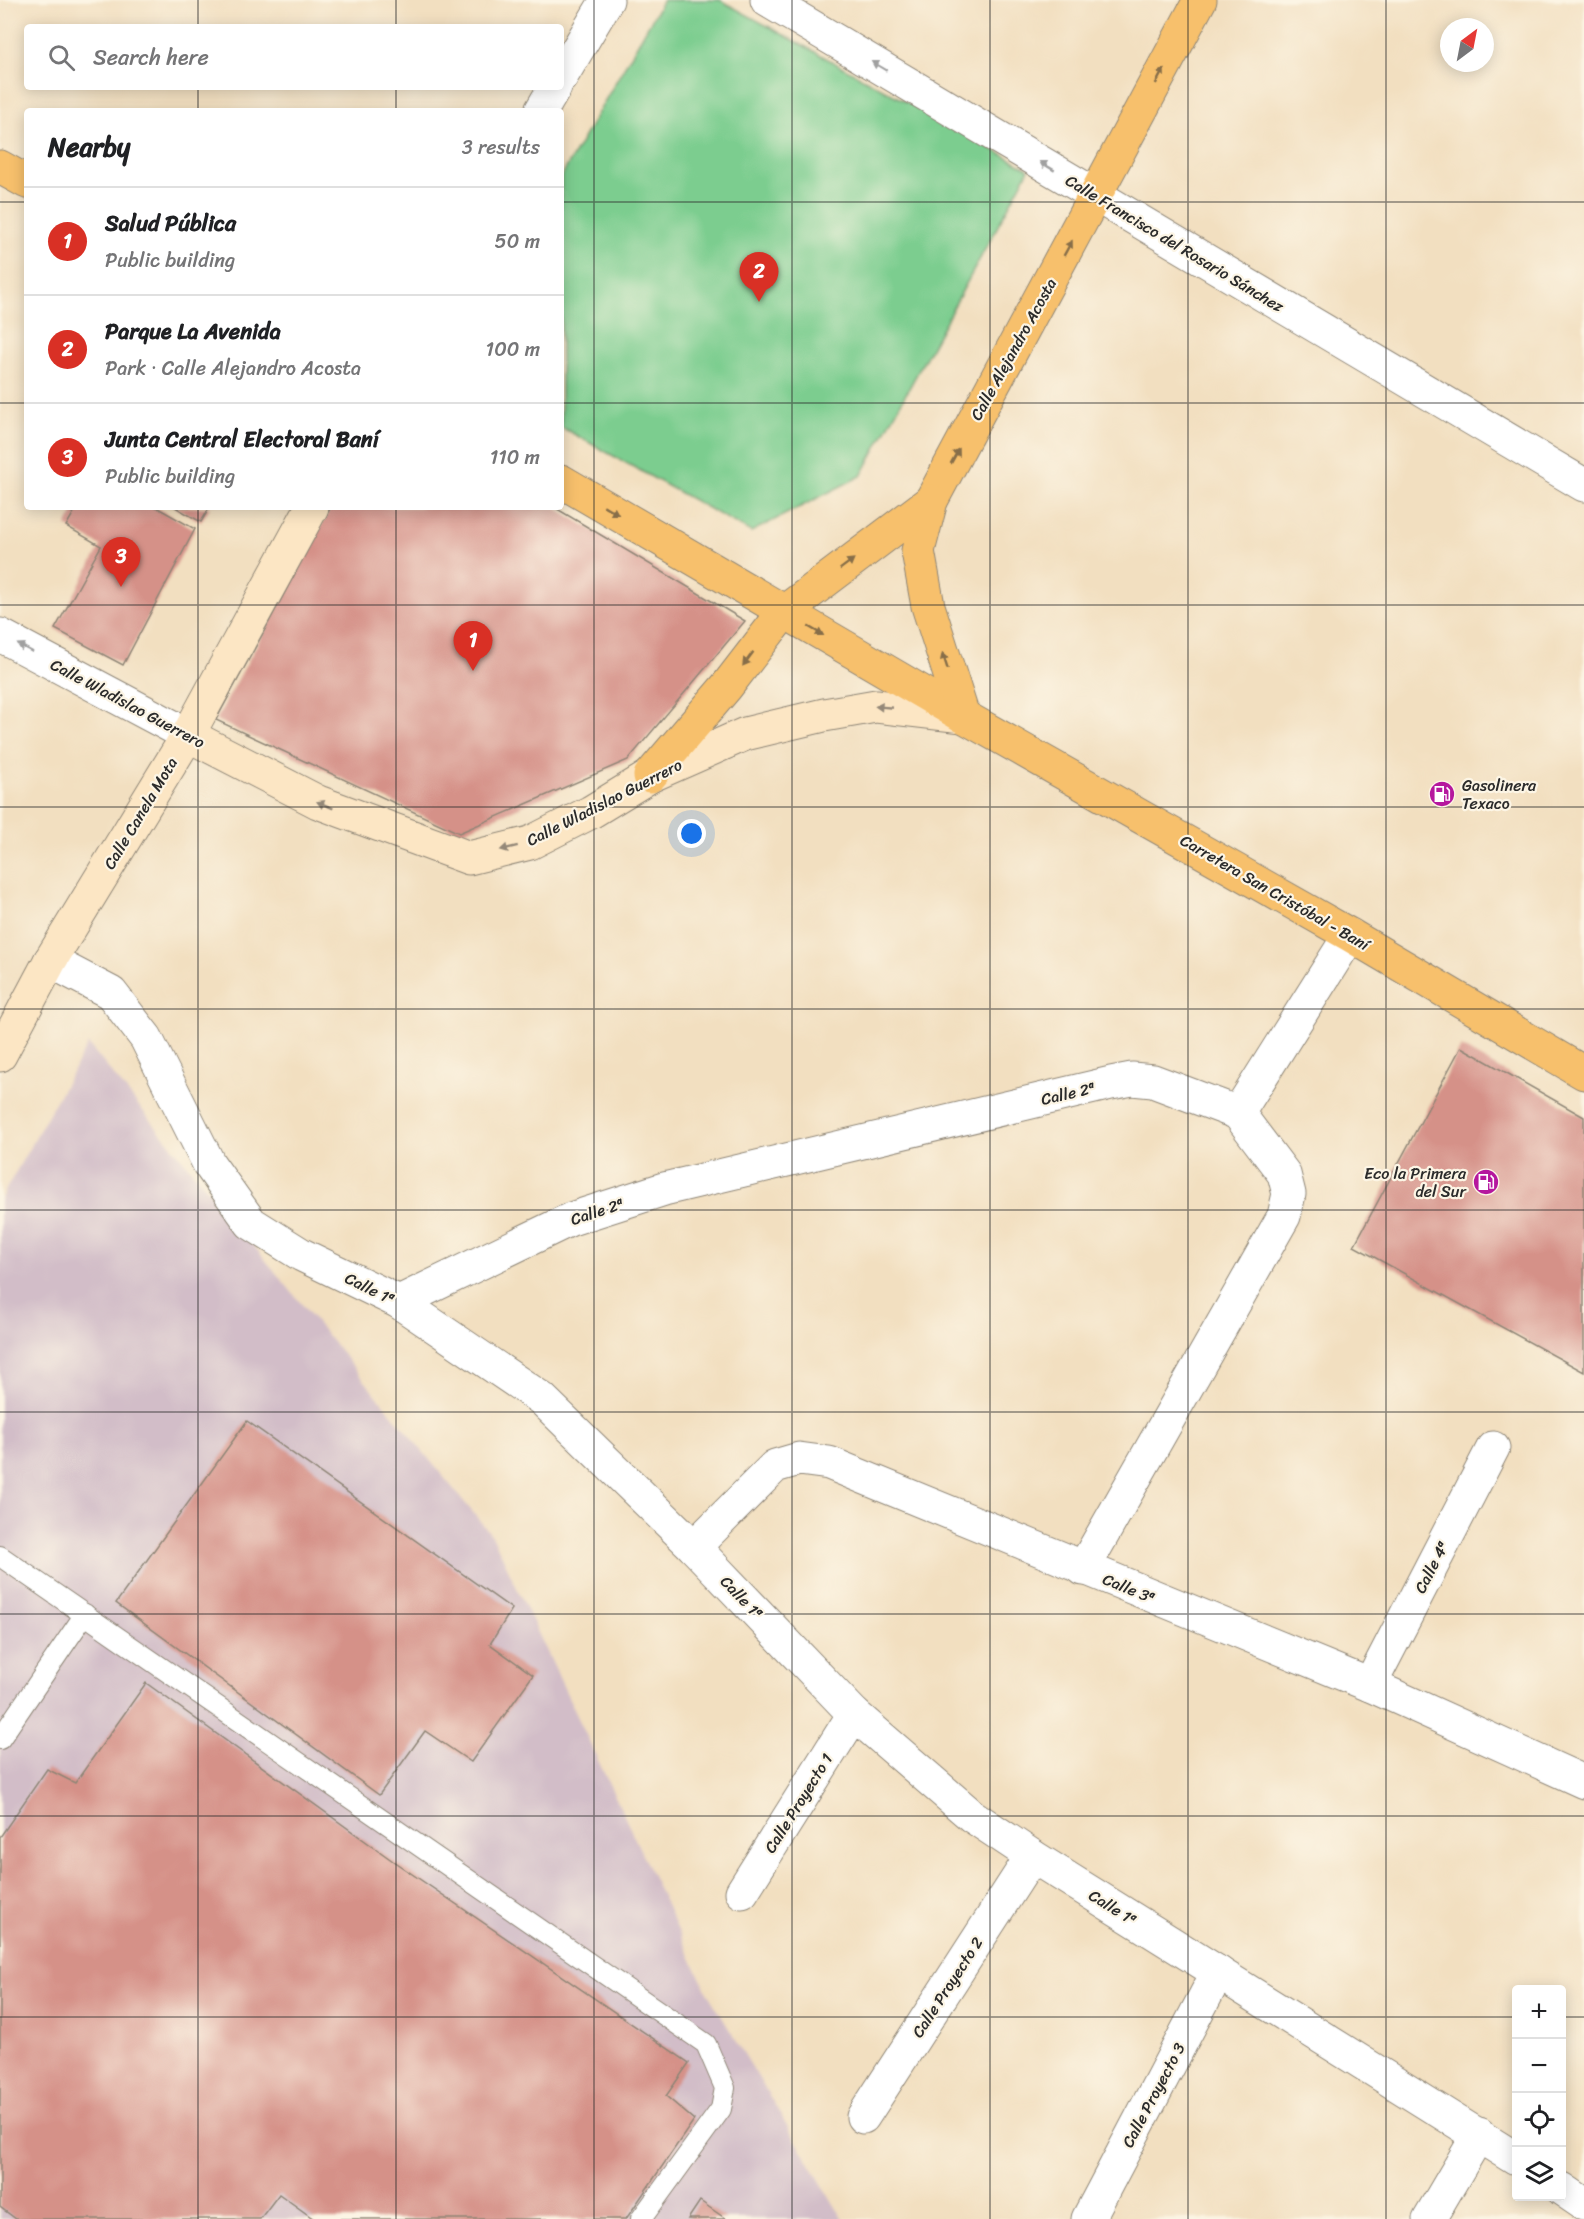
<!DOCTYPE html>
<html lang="en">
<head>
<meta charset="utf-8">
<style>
  :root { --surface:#fff; --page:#f2f2f2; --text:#202124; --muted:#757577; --line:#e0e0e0; --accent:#d93025 }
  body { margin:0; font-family:Sriracha,sans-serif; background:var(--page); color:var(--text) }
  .controls { position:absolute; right:18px; bottom:18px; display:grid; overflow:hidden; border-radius:6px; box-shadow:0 3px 15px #0003 }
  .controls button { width:54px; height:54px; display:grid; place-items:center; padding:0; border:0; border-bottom:2px solid var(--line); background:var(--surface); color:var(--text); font:30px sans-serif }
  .compass { position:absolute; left:1440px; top:18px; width:54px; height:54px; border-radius:50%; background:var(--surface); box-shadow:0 3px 15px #0003; rotate:32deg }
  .you { position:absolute; left:692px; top:834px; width:21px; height:21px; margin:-15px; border:4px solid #fff; border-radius:50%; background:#1a73e8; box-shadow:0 0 0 9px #1a73e833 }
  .badge { display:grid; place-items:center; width:39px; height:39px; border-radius:50%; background:var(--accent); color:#fff; font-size:20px; font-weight:700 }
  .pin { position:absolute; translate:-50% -50px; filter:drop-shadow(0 2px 3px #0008) }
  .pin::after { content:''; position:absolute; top:32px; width:21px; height:18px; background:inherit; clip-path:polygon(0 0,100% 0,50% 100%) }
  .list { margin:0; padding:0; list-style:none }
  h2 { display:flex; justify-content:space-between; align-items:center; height:78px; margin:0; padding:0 24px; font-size:26px }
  h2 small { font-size:20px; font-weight:400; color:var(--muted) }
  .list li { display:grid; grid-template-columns:39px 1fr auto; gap:18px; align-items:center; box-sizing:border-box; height:108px; padding:0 24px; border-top:2px solid var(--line) }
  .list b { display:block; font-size:22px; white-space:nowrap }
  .list p { margin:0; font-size:20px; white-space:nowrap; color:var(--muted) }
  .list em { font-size:20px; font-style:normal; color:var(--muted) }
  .icon { flex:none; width:33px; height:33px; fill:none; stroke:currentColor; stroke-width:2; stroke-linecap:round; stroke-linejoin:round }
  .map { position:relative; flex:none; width:1584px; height:2219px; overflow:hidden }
  .search { position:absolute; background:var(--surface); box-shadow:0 3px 15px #0003; left:24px; top:24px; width:540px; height:66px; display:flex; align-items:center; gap:15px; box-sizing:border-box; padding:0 21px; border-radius:6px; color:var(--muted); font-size:22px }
  .panel { position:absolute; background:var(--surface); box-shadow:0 3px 15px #0003; left:24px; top:108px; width:540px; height:402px; border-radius:6px }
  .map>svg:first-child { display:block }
  .industrial { fill:#d2bdc8 }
  .green { fill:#7ccd8f; stroke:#547c5d; stroke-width:1.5 }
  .building { fill:#d59188 }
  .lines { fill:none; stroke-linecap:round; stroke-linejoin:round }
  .lane-casing { stroke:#8e8576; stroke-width:22 }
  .street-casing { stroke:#8e8576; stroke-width:35 }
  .secondary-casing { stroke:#8e8576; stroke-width:35 }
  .primary-casing { stroke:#8e8576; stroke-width:35 }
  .lane { stroke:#fff; stroke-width:20 }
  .street { stroke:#fff; stroke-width:33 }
  .secondary { stroke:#fce6c4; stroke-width:33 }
  .primary { stroke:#f7c06c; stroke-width:33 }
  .oneway { fill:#a0a0a0 }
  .oneway2 { fill:#876e48 }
  .oneway3 { fill:#948878 }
  .grid { fill:none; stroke:#2b2b2b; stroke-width:1.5; stroke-opacity:0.55 }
  .labels { text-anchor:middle; stroke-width:4.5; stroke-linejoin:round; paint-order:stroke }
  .street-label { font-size:16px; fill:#2b2b2b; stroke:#fcf5e5 }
  .poi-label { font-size:16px; fill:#2b2b2b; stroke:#fcf5e5; text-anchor:start }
</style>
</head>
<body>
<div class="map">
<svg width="1584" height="2219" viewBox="0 0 1584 2219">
  <rect width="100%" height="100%" fill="#fcf5e5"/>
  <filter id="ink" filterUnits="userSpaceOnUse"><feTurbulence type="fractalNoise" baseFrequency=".0167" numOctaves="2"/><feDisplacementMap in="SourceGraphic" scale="12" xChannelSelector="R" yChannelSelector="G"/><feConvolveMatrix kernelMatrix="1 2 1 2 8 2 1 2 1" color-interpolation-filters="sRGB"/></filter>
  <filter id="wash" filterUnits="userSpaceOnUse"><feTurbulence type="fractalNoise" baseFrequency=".008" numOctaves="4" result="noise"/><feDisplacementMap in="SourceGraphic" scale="24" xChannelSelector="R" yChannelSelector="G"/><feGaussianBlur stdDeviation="1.35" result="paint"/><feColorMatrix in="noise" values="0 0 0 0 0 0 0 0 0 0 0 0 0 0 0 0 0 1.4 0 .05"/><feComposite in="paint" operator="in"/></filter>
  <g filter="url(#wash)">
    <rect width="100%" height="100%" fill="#f2dfc0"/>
    <path class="industrial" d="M 88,1044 L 493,1537 L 707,1992 L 843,2219 L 0,2219 L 0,1200 Z"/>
    <path class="green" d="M 663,0 L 720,0 L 1029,169 L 861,476 L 751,532 L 561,427 L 561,177 Z"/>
    <g id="blocks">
      <g class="building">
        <path d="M 77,507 L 156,507 L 195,529 L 123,665 L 55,629 L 101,546 L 66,526 Z"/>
        <path d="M 175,507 L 210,507 L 201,522 Z"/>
        <path d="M 331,507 L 554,507 L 745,621 L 628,760 L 459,833 L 216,720 Z"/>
        <path d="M 1461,1047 L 1584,1117 L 1584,1372 L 1354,1246 Z"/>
        <path d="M 247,1421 L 512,1609 L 490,1644 L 533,1675 L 471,1762 L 425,1731 L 379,1795 L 116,1603 Z"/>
        <path d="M 146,1683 L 393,1861 L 689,2063 L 666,2096 L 694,2120 L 626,2219 L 314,2219 L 279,2194 L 260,2219 L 16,2219 L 0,2207 L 0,1837 L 47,1769 L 75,1783 Z"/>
        <path d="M 700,2201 L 726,2219 L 688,2219 Z"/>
      </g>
    </g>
  </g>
  <g filter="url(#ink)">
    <use href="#blocks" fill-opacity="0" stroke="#8e8576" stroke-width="1.5"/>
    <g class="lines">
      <g class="lane-casing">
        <g id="lane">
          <path d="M 0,1556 L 706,2044 L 725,2088 L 721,2109 L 641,2219"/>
          <path d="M 0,1739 L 85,1614"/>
        </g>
      </g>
      <g class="street-casing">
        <g id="street">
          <path d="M 767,0 L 1584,485"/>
          <path d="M 561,77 L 607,0"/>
          <path d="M 541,111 L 555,87"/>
          <path d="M 0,635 L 188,735"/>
          <path d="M 50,961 L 111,993 L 146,1038 L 209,1164 L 251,1223 L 302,1255 L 399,1302 L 542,1399 L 694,1547 L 854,1714 L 972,1816 L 1032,1856 L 1516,2159"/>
          <path d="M 1238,1113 L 1350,935"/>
          <path d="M 399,1302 L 571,1219 L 664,1189 L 1111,1083 L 1132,1079 L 1153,1081 L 1238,1113 L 1284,1174 L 1289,1194 L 1284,1216 L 1083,1569"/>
          <path d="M 694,1547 L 775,1466 L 799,1459 L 829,1463 L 1370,1685 L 1584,1782"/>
          <path d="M 1370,1685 L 1493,1448"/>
          <path d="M 742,1892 L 854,1714"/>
          <path d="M 863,2117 L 1032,1856"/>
          <path d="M 1562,2189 L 1584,2204"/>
          <path d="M 1088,2219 L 1218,1972"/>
          <path d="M 1429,2219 L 1479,2134"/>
        </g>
      </g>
      <g class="secondary-casing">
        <g id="secondary">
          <path d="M 188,735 L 318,802 L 469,858 L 530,843 L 591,812 L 650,776 L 745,734 L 824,715 L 876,706 L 963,716"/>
          <path d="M 0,1055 L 50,961 L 188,735 L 312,507"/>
        </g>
      </g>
      <g class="primary-casing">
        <g id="primary">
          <path d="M 0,167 L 27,182"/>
          <path d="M 561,481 L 963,716 L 1350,935 L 1584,1073"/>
          <path d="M 963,716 L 928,606 L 918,551 L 931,501 L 1200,0"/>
          <path d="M 650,776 L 727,686 L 784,612 L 931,501"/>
        </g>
      </g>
      <use href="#lane" class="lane"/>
      <use href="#street" class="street"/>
      <use href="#secondary" class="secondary"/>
      <use href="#primary" class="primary"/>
    </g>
    <defs><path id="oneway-solid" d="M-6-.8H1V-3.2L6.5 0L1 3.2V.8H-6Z" transform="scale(1.5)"/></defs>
    <g class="oneway">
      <use href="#oneway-solid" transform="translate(879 66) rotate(-149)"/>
      <use href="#oneway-solid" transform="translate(1047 166) rotate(-149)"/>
      <use href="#oneway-solid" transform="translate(25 648) rotate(-152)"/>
    </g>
    <g class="oneway2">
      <use href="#oneway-solid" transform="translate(1160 76) rotate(-62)"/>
      <use href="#oneway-solid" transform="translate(1068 248) rotate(-61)"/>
      <use href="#oneway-solid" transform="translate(955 456) rotate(-61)"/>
      <use href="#oneway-solid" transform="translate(611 510) rotate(31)"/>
      <use href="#oneway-solid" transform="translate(847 564) rotate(-37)"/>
      <use href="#oneway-solid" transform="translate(816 631) rotate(30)"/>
      <use href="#oneway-solid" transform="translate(748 659) rotate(127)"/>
      <use href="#oneway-solid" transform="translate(945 661) rotate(-108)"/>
    </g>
    <g class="oneway3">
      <use href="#oneway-solid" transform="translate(884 707) rotate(-175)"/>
      <use href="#oneway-solid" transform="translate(325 805) rotate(-158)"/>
      <use href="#oneway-solid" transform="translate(509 848) rotate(166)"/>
    </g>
  </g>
  <path class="grid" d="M 198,0 L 198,27M 396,0 L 396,27M 594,0 L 594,2219M 792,0 L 792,2219M 990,0 L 990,2219M 1188,0 L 1188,2219M 1386,0 L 1386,2219M 198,87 L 198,111M 396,87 L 396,111M 0,202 L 27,202M 561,202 L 1584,202M 0,403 L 27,403M 561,403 L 1584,403M 198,507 L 198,2219M 396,507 L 396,2219M 0,605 L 1584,605M 0,807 L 1584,807M 0,1009 L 1584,1009M 0,1210 L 1584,1210M 0,1412 L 1584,1412M 0,1614 L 1584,1614M 0,1816 L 1584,1816M 0,2017 L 1516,2017M 1562,2017 L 1584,2017"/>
  <defs>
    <g id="fuel-disc" transform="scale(1.35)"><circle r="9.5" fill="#b5179e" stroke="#fcf5e5"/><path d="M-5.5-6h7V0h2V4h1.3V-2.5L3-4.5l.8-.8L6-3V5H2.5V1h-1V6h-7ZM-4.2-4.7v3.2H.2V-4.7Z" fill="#fff"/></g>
  </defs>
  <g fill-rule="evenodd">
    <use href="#fuel-disc" x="1442" y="794"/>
    <use href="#fuel-disc" x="1486" y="1182"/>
  </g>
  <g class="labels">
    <g class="street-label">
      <text transform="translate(1175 243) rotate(31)" y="6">Calle Francisco del Rosario Sánchez</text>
      <text transform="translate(1013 349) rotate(-61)" y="6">Calle Alejandro Acosta</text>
      <text transform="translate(128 703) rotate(28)" y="6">Calle Wladislao Guerrero</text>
      <text transform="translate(604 802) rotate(-27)" y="6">Calle Wladislao Guerrero</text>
      <text transform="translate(140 813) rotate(-59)" y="6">Calle Canela Mota</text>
      <text transform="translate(1275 892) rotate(30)" y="6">Carretera San Cristóbal - Baní</text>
      <text transform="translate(1068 1093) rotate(-13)" y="6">Calle 2ª</text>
      <text transform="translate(597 1211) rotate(-18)" y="6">Calle 2ª</text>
      <text transform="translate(370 1288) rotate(26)" y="6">Calle 1ª</text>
      <text transform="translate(1431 1567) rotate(-63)" y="6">Calle 4ª</text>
      <text transform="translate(1129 1588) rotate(22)" y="6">Calle 3ª</text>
      <text transform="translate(742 1597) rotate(46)" y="6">Calle 1ª</text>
      <text transform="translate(798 1803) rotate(-58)" y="6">Calle Proyecto 1</text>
      <text transform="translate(1113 1907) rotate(32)" y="6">Calle 1ª</text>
      <text transform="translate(947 1987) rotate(-57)" y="6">Calle Proyecto 2</text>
      <text transform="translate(1153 2095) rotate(-62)" y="6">Calle Proyecto 3</text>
    </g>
    <g class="poi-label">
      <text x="1462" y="791">Gasolinera<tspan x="1462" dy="18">Texaco</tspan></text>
      <text x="1466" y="1179" text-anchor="end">Eco la Primera<tspan x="1466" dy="18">del Sur</tspan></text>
    </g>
  </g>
</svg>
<div class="controls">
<button>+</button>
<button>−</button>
<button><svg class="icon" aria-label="locate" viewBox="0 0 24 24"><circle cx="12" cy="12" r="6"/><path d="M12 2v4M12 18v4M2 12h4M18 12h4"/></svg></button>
<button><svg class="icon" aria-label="layers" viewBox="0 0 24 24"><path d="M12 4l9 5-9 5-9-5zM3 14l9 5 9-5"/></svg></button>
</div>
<svg class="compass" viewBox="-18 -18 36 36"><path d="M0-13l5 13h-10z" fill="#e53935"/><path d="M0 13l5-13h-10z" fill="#757577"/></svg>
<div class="you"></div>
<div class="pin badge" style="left:473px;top:671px">1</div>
<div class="pin badge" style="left:759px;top:302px">2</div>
<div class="pin badge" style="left:121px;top:587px">3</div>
<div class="search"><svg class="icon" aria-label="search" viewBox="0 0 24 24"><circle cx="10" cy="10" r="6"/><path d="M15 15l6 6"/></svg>Search here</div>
<section class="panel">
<h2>Nearby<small>3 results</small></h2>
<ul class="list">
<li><span class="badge">1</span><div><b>Salud Pública</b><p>Public building</p></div><em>50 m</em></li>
<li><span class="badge">2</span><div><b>Parque La Avenida</b><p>Park · Calle Alejandro Acosta</p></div><em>100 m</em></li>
<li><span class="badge">3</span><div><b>Junta Central Electoral Baní</b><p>Public building</p></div><em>110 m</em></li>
</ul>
</section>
</div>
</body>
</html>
